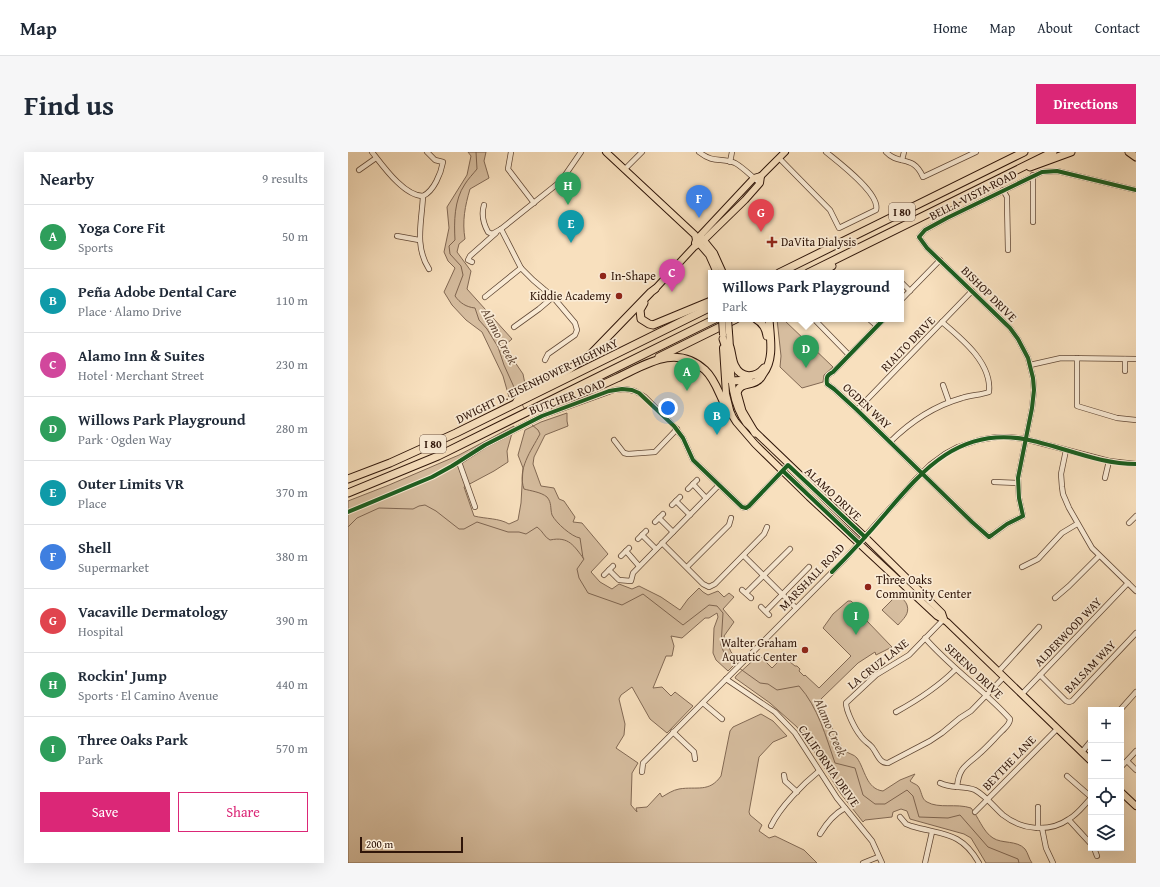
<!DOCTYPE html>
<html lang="en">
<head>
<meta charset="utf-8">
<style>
  :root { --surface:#fff; --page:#f6f6f7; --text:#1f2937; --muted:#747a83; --line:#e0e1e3; --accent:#db2777 }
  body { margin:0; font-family:"Gentium Book Plus",serif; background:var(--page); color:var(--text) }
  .controls { position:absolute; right:12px; bottom:12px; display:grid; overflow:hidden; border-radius:0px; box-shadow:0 4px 16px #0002 }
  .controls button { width:36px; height:36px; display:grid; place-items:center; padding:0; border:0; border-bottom:1px solid var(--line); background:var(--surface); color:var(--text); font:20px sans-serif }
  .scale { position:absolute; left:12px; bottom:10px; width:103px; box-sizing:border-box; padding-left:4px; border:2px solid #2f1509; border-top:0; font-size:11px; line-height:14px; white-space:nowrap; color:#2f1509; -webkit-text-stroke:3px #faebd5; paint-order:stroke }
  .you { position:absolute; left:320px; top:256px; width:14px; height:14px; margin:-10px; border:3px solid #fff; border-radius:50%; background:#1a73e8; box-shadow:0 0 0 6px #1a73e833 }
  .badge { display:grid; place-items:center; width:26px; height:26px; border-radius:50%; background:var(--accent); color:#fff; font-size:13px; font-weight:700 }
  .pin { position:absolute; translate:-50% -33px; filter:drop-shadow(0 1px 2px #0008) }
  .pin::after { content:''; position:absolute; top:21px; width:14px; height:12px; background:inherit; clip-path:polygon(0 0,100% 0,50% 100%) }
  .popup { position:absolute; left:360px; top:118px; width:196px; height:52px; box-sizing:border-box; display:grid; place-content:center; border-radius:0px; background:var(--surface); filter:drop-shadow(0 1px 3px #0005); font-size:13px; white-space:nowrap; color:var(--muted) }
  .popup b { font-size:15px; color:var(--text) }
  .popup::after { content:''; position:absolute; left:50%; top:100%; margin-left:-8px; border:8px solid transparent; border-top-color:var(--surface) }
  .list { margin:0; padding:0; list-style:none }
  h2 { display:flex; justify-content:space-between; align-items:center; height:52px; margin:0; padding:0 16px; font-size:17px }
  h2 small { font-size:13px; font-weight:400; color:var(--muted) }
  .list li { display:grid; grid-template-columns:26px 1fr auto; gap:12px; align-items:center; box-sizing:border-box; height:64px; padding:0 16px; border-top:1px solid var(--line) }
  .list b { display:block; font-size:15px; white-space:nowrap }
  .list p { margin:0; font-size:13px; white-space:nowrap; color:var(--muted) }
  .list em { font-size:13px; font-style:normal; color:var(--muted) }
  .actions { display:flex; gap:8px; padding:12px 16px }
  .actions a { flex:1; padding:9px 0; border:1px solid var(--accent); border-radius:0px; text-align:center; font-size:14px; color:var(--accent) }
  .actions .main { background:var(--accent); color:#fff }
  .icon { flex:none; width:22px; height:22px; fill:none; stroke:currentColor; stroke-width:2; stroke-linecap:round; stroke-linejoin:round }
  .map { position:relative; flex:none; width:788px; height:711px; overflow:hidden; border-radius:0px }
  header { display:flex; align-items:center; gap:24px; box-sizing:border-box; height:56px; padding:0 20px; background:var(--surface); border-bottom:1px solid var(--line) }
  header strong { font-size:19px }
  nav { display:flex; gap:22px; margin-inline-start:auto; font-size:14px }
  .intro { display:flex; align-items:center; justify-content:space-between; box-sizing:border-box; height:96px; padding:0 24px }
  h1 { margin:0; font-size:28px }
  .button { padding:10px 18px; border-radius:0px; background:var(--accent); color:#fff; font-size:14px; font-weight:700 }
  main { display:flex; gap:24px; padding:0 24px }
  aside { flex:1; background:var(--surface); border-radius:0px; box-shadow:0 4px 16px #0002 }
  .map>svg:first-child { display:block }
  .green { fill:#d6bd9f; stroke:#826954 }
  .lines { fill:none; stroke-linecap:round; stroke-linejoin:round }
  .stream { stroke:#7f6550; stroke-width:1 }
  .minor-casing { stroke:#614836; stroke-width:6 }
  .major-casing { stroke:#2f1509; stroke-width:8 }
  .highway-casing { stroke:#2f1509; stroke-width:9 }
  .minor { stroke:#faebd5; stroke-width:4.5 }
  .major { stroke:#f8e0be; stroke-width:6 }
  .highway { stroke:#f8e0be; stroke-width:7 }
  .major-bridge-casing { stroke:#2f1509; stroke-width:8; stroke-linecap:butt }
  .major-bridge { stroke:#f8e0be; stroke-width:6 }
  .cycleway-casing { stroke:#faebd5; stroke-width:6 }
  .cycleway { stroke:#1b5e20; stroke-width:4 }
  .poi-dot { fill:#8f2418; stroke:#faebd5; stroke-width:1.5 }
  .labels { text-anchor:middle; stroke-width:3.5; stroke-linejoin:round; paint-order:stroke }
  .shield { fill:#faebd5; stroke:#6c5546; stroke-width:1 }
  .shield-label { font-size:11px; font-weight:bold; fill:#2f1509 }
  .street-label { font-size:12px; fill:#2f1509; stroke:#faebd5 }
  .poi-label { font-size:12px; fill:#2f1509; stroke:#faebd5; text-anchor:start }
  .water-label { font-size:13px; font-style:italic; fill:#644b39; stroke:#faebd5 }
</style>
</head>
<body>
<header>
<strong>Map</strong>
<nav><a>Home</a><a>Map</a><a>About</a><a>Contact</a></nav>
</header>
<div class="intro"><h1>Find us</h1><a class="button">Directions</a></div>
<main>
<aside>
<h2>Nearby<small>9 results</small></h2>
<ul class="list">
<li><span class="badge" style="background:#2e9e5b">A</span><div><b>Yoga Core Fit</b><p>Sports</p></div><em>50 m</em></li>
<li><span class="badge" style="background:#0f9aa8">B</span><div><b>Peña Adobe Dental Care</b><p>Place · Alamo Drive</p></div><em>110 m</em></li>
<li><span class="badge" style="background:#d1479c">C</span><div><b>Alamo Inn &amp; Suites</b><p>Hotel · Merchant Street</p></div><em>230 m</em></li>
<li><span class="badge" style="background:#2e9e5b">D</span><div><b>Willows Park Playground</b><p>Park · Ogden Way</p></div><em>280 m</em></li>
<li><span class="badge" style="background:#0f9aa8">E</span><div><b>Outer Limits VR</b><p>Place</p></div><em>370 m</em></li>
<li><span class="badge" style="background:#3f7fe0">F</span><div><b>Shell</b><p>Supermarket</p></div><em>380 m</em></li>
<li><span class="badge" style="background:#e0444e">G</span><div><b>Vacaville Dermatology</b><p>Hospital</p></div><em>390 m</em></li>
<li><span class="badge" style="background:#2e9e5b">H</span><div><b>Rockin' Jump</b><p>Sports · El Camino Avenue</p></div><em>440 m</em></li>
<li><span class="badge" style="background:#2e9e5b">I</span><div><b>Three Oaks Park</b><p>Park</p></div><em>570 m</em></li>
</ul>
<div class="actions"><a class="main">Save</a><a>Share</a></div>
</aside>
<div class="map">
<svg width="788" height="711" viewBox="0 0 788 711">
  <rect width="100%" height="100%" fill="#f8e0be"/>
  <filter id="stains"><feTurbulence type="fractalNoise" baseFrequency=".005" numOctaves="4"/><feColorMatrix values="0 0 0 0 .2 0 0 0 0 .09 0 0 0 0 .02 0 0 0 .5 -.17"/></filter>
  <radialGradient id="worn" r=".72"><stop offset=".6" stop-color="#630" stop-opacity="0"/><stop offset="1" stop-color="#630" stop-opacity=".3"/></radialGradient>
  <g class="green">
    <path d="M 120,0 L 138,0 L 136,9 L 141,26 L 122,37 C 117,54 114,69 117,87 L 111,92 L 109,100 L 123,119 L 119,137 L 164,187 L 156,194 L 175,222 L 178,237 L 161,245 L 155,224 L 134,180 L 118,168 L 104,153 L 96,140 L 107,116 L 100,109 L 96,100 L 101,76 L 99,55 L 119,23 L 123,4 Z"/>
    <path d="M 429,167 L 435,167 L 485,215 L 476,223 L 475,230 L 454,236 L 432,215 L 433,204 Z"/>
    <path d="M 219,261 L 219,269 L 220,274 L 197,283 L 186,305 L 185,312 L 193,334 L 206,336 L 211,347 L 216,349 L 227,365 L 225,370 L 234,371 L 260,402 L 243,420 L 252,430 L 264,437 L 271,432 L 284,437 L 291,434 L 313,445 L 332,458 L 340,447 L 351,436 L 355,440 L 360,443 L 370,439 L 376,445 L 381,441 L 386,445 L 375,457 L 386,470 L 376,484 L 383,500 L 391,508 L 380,519 L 368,508 L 365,501 L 366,476 L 370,465 L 369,461 L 361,466 L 357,466 L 334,486 L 323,484 L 326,494 L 324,504 L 318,504 L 305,536 L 314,535 L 323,544 L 327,540 L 345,554 L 319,581 L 302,567 L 284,535 L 273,543 L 271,547 L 277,572 L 276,583 L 268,596 L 290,611 L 284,621 L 283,653 L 289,660 L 288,656 L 299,655 L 312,641 L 314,645 C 319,642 325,638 331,637 C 349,634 361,641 373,624 L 382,579 L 385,575 L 413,562 L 425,569 L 439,584 L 425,590 L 411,605 L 401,660 L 402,663 L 414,673 L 411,679 L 421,686 L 427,684 L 456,698 L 469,711 L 0,711 L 0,349 L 41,333 L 111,303 L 166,274 L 159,299 L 160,310 L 146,319 L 116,335 L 126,364 C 138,367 151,366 161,372 L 170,368 L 173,351 L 175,316 L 170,303 L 177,278 L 193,270 Z"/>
    <path d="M 547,445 L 548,446 L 553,445 C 555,447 558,450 559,453 C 562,462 555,467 550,473 L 534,458 Z"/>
    <path d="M 500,449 L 503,449 L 520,465 L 518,468 L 544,495 L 528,503 L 527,500 L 510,511 L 473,547 C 476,557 490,592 496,598 C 500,602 506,602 509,606 C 517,617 518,637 535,639 L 552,628 L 567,622 L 562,629 C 564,631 568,632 570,634 C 574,639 573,647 579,650 C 591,657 608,651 623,656 C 630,664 635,680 645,686 C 654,692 669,688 677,697 C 680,701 681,707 684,711 L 638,711 L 623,686 L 616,682 L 562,667 L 559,659 L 553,657 L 545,660 L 544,665 L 517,668 L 515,670 L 493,642 L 460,590 L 449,575 L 422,551 L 387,526 L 388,524 L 411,503 L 424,516 L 438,502 L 442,505 L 442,510 L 447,514 L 449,514 L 452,517 L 451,519 L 456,524 L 457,523 L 471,536 L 503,504 L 475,476 L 485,462 Z"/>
  </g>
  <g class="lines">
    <g class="stream">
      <path d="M 128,0 L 129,17 C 125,22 120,27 117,32 C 106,48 106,70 107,88 L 101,94 L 102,102 L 113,114 L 115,123 L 107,144 C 112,151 118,155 127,156 L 131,168 L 139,177 L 150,195 L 156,213 L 170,244"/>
      <path d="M 174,252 L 177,258"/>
      <path d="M 183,272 L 190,278 L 192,282 C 183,299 169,317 176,337 C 183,339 193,340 199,345 C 204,351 202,356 204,363 C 208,371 224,385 232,386 L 235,406"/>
      <path d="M 0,375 L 9,366 L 31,356 L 65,357 L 71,354 L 77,353 L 88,359 L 111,377 L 116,377 L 129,370 L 160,380 L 171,380 L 178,382 L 189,375 C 195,379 196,385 202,388 C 221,384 226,394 236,407 L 229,417 L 231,426 L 240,441 L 274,453 L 295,442 L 335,473 L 361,453 L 369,454 L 375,461 L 373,493 L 378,506 L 389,514"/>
      <path d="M 391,516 L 412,531 L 420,532 L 429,538 L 451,534 C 470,555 478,585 487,611 L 507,616 L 515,643 L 527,652 L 537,652 L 559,638 L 565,644 L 571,665 L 600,666 L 612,663 L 640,695 L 670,707 L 671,711"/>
    </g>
    <g class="minor-casing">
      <g id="minor">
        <path d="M 24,0 C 35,14 56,44 75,44"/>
        <path d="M 163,0 L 160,17 L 186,51"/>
        <path d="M 351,0 C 366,12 374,5 387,11 C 396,16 404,25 412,31"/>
        <path d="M 538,0 C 551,14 565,2 575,25 L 628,0"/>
        <path d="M 431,6 L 482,58 L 491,76 L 528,58 C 533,42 489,9 478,0"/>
        <path d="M 554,8 L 556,0"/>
        <path d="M 382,10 L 384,0"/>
        <path d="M 277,17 L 294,0"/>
        <path d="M 11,18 L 28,6"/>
        <path d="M 655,38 L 659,45 L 659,51 L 660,98"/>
        <path d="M 75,44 C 74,69 66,94 81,117"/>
        <path d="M 75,44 C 86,39 93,21 95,10 L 87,8 L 79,0"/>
        <path d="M 136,53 C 133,63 135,71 140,80 L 144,82 L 153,77 L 213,29 L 233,0"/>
        <path d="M 685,70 L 685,23"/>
        <path d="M 153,77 L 173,116 L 185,128 L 205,145 L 227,171 L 229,178 L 227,183 L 200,202 L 197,208"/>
        <path d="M 49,84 L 71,88"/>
        <path d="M 124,110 L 120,108 L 122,104 L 148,81"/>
        <path d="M 553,130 L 562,139"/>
        <path d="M 137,145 L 173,116"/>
        <path d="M 553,148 L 592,108"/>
        <path d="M 466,167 L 501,203"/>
        <path d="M 521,167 L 529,174"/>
        <path d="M 536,167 L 485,220 C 479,223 478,225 479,232 L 486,237 L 509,258 L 624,370 L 641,385 L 644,383 L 659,372 L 675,364 L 671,346 L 670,326 L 684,256 L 686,238 L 685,226 L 680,206 L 670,187 L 662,176 L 579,96 L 571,85 L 577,78 L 599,66 L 694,20 L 709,19 L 788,38"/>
        <path d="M 166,175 L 191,157 L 205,145"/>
        <path d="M 729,206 L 729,254 L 769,266 L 788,268"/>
        <path d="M 777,207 L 777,219"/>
        <path d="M 682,213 L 713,206 L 788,207"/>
        <path d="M 595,233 L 601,250"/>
        <path d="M 509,258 L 624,139"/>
        <path d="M 266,288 L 276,301 L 280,302 L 307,300 L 329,277"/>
        <path d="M 542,290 C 562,270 586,254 614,246 C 623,243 633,243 641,240 C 644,211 614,187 594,170"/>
        <path d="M 718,298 L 713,322 L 714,335 L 715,342 L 721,356 L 744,396 L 788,439"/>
        <path d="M 757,326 L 761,309"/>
        <path d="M 646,330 L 670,331"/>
        <path d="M 345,332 L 358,346"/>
        <path d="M 340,337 L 349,328"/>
        <path d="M 328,349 L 342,363"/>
        <path d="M 324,353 L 332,345"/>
        <path d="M 127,355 L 111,310 L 137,293 L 194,264 L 266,238 L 277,237 L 287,239 L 297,245 L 326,274 L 335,286 L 345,308 L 394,355 L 398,356 L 401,354 L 440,313"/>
        <path d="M 311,366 L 325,380"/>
        <path d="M 307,370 L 315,362"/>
        <path d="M 781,371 L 788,364"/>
        <path d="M 294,383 L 308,397"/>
        <path d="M 290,387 L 298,379"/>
        <path d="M 314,391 L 355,432 L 361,435 L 367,432 L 416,382 L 419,375"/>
        <path d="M 278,399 L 291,414"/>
        <path d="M 273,404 L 281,396"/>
        <path d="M 396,404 L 448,456"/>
        <path d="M 339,415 L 381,373 L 383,366"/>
        <path d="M 674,415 L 690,407 L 714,381 L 729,372"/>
        <path d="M 261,418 L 271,428 L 283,429 L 285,421 L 371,333"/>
        <path d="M 256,423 L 265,414"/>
        <path d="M 394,438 L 403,446"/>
        <path d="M 398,441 L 442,397"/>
        <path d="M 707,446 L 721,434 L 751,404"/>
        <path d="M 413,455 L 421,463"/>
        <path d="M 418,459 L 461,415"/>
        <path d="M 596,467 L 561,503 L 528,523 L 498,551 C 498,559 507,577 512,583 C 515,588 520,591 523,594 C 529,600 531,612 540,611 L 582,589 L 594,581 L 612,566 L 623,559 L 656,525"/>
        <path d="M 577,486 C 603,516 636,538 662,567 C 662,572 657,576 654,579 C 646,587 639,595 631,602 C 618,614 611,615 609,635"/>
        <path d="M 650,520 L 691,475"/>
        <path d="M 692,523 L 718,549 L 721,550 L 724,549 L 788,481"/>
        <path d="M 378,527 L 427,560 L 447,581 L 489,646 L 524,689 L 534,711"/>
        <path d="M 674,542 L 780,431"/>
        <path d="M 355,551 L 374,567"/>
        <path d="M 772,558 L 788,540"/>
        <path d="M 548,560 C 570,548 590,535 608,517"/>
        <path d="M 325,580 L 346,600 L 347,607"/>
        <path d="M 734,600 L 743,589"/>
        <path d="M 779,609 L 788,618"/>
        <path d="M 773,615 L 788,599"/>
        <path d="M 294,620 L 295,611 L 496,408 L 568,327 L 582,313 L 597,302 L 610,295 L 631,288 L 649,285 L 661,285 L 677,287 L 761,309 L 788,312"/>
        <path d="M 436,623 L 437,629 L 449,640"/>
        <path d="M 719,624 L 743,645"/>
        <path d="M 592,631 C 603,637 616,633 627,638 C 638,644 646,655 655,663 C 674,678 701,681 721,667 C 730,662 736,653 743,646"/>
        <path d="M 627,660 L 709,577"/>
        <path d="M 552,665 L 558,672 L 563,674 C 594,683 613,679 631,711"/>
        <path d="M 721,668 L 743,692"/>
        <path d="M 423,674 C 432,655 455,632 471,619"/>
        <path d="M 690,676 L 690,655"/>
        <path d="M 694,676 L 698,696 L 705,711"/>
        <path d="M 472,682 C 478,672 486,662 497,656"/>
        <path d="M 746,696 L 749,704"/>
        <path d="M 515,711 L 530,705"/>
        <path d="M 577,711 L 584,680"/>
      </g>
    </g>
    <g class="major-casing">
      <g id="major">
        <path d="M 258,0 L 347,83 L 348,88 L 361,103 L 369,121"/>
        <path d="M 353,85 L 366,101 L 375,121"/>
        <path d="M 347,91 L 348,88 L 406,26 L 413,24 L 437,0"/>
        <path d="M 307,137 L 346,95 L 356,88 L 397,48 L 412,31 L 413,24"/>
        <path d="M 381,181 C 384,211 379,245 398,271 L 517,385 L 594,461 L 596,467"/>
        <path d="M 375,196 L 378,242 L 383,262 L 388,270 L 407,292 L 461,345 L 589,464 L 599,470 L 743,609"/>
        <path d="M 773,640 L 788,654"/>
      </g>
    </g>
    <g class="highway-casing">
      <g id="highway">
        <path d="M 781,0 L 788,5"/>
        <path d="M 682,15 L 723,0"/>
        <path d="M 431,121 L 676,0"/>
        <path d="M 460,121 L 705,0"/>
        <path d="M 472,121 L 484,114"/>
        <path d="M 296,151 L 292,158 L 293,167 L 301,172 L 305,173 L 363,149"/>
        <path d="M 408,167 C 415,171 418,176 419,184"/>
        <path d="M 375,187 L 378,196 L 380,222 L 381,227 L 384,229 L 401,228"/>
        <path d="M 382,195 C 384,201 384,209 387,214 C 393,227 408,226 416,216"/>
        <path d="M 311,205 L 388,167"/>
        <path d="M 169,249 L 176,242 L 219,219 L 243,202 L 303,140 L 307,137"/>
        <path d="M 203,252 C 226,245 248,236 269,226 C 297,213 328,191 357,218 C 370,230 372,249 383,262"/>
        <path d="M 407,281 L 394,259 L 389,241 C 392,230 402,234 409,229 C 412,228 413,225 415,222 C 427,207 422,185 421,167"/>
        <path d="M 0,327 L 42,311 L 108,281 L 363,155"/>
        <path d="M 0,341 L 90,304 L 367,167"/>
      </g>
    </g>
    <use href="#minor" class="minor"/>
    <use href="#major" class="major"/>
    <use href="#highway" class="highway"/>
    <g class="major-bridge-casing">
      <g id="major-bridge">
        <path d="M 374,167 L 375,183"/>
        <path d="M 380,167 L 381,181"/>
      </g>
    </g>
    <use href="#major-bridge" class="major-bridge"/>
    <g class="cycleway-casing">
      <g id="cycleway">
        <path d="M 536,167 L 485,220 C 479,223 478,225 479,232 L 486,237 L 509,258 L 624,370 L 641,385 L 644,383 L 659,372 L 675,364 L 671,346 L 670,326 L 684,256 L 686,238 L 685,226 L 680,206 L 670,187 L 662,176 L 579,96 L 571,85 L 577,78 L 599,66 L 694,20 L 709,19 L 788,38"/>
        <path d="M 435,319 L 511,391"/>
        <path d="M 0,360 L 84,325 L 104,314 L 137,293 L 194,264 L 261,239 L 274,237 L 284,238 L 291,241 L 326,274 L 335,286 L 345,308 L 394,355 L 398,356 L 401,354 L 440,313 L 517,385"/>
        <path d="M 484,420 C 503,401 522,380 539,360 C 576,316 612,276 676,287 C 714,294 749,312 788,312"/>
      </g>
    </g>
    <use href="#cycleway" class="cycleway"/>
  </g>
  <g class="poi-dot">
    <path d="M422 84h4v4h4v4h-4v4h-4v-4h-4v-4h4z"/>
    <circle cx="255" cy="124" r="4"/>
    <circle cx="271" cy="144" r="4"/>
    <circle cx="520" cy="435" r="4"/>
    <circle cx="457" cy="498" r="4"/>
  </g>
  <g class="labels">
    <g class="shield">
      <rect x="541" y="51" width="26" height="18" rx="3"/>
      <rect x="72" y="283" width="26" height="18" rx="3"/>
    </g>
    <g class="shield-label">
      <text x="554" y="64">I 80</text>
      <text x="85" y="296">I 80</text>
    </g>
    <g class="street-label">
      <text transform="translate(625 43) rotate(-27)" y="4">BELLA VISTA ROAD</text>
      <text transform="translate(641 142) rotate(45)" y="4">BISHOP DRIVE</text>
      <text transform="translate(560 192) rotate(-46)" y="4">RIALTO DRIVE</text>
      <text transform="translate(189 229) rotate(-26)" y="4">DWIGHT D. EISENHOWER HIGHWAY</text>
      <text transform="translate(219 245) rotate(-21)" y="4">BUTCHER ROAD</text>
      <text transform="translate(519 254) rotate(43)" y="4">OGDEN WAY</text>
      <text transform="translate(485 342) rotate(43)" y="4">ALAMO DRIVE</text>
      <text transform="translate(464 425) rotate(-46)" y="4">MARSHALL ROAD</text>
      <text transform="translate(720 480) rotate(-46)" y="4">ALDERWOOD WAY</text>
      <text transform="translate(530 512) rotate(-38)" y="4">LA CRUZ LANE</text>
      <text transform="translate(742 515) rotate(-46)" y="4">BALSAM WAY</text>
      <text transform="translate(626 519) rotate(43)" y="4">SERENO DRIVE</text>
      <text transform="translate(661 611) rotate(-46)" y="4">BEYTHE LANE</text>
      <text transform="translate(481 614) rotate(55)" y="4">CALIFORNIA DRIVE</text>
    </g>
    <g class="poi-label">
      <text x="433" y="94">DaVita Dialysis</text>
      <text x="263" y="128">In-Shape</text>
      <text x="263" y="148" text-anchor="end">Kiddie Academy</text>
      <text x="528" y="432">Three Oaks<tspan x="528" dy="14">Community Center</tspan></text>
      <text x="449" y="495" text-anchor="end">Walter Graham<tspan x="449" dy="14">Aquatic Center</tspan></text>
    </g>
    <g class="water-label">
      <text transform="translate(152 184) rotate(62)" y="5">Alamo Creek</text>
      <text transform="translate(483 575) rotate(66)" y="5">Alamo Creek</text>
    </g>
  </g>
  <rect width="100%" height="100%" filter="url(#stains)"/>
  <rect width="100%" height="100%" fill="url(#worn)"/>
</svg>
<div class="controls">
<button>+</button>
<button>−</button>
<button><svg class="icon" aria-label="locate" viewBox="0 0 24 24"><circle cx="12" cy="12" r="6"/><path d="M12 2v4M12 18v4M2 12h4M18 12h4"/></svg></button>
<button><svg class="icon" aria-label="layers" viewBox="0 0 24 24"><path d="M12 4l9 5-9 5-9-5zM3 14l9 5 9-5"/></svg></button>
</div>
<div class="scale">200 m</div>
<div class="you"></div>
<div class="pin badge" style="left:339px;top:239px;background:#2e9e5b">A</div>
<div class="pin badge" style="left:369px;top:283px;background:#0f9aa8">B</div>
<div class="pin badge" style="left:324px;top:140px;background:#d1479c">C</div>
<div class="pin badge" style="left:458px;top:216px;background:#2e9e5b">D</div>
<div class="popup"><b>Willows Park Playground</b>Park</div>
<div class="pin badge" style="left:223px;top:91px;background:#0f9aa8">E</div>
<div class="pin badge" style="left:351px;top:66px;background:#3f7fe0">F</div>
<div class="pin badge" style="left:413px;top:80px;background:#e0444e">G</div>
<div class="pin badge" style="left:220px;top:53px;background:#2e9e5b">H</div>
<div class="pin badge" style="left:508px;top:483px;background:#2e9e5b">I</div>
</div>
</main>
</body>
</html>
